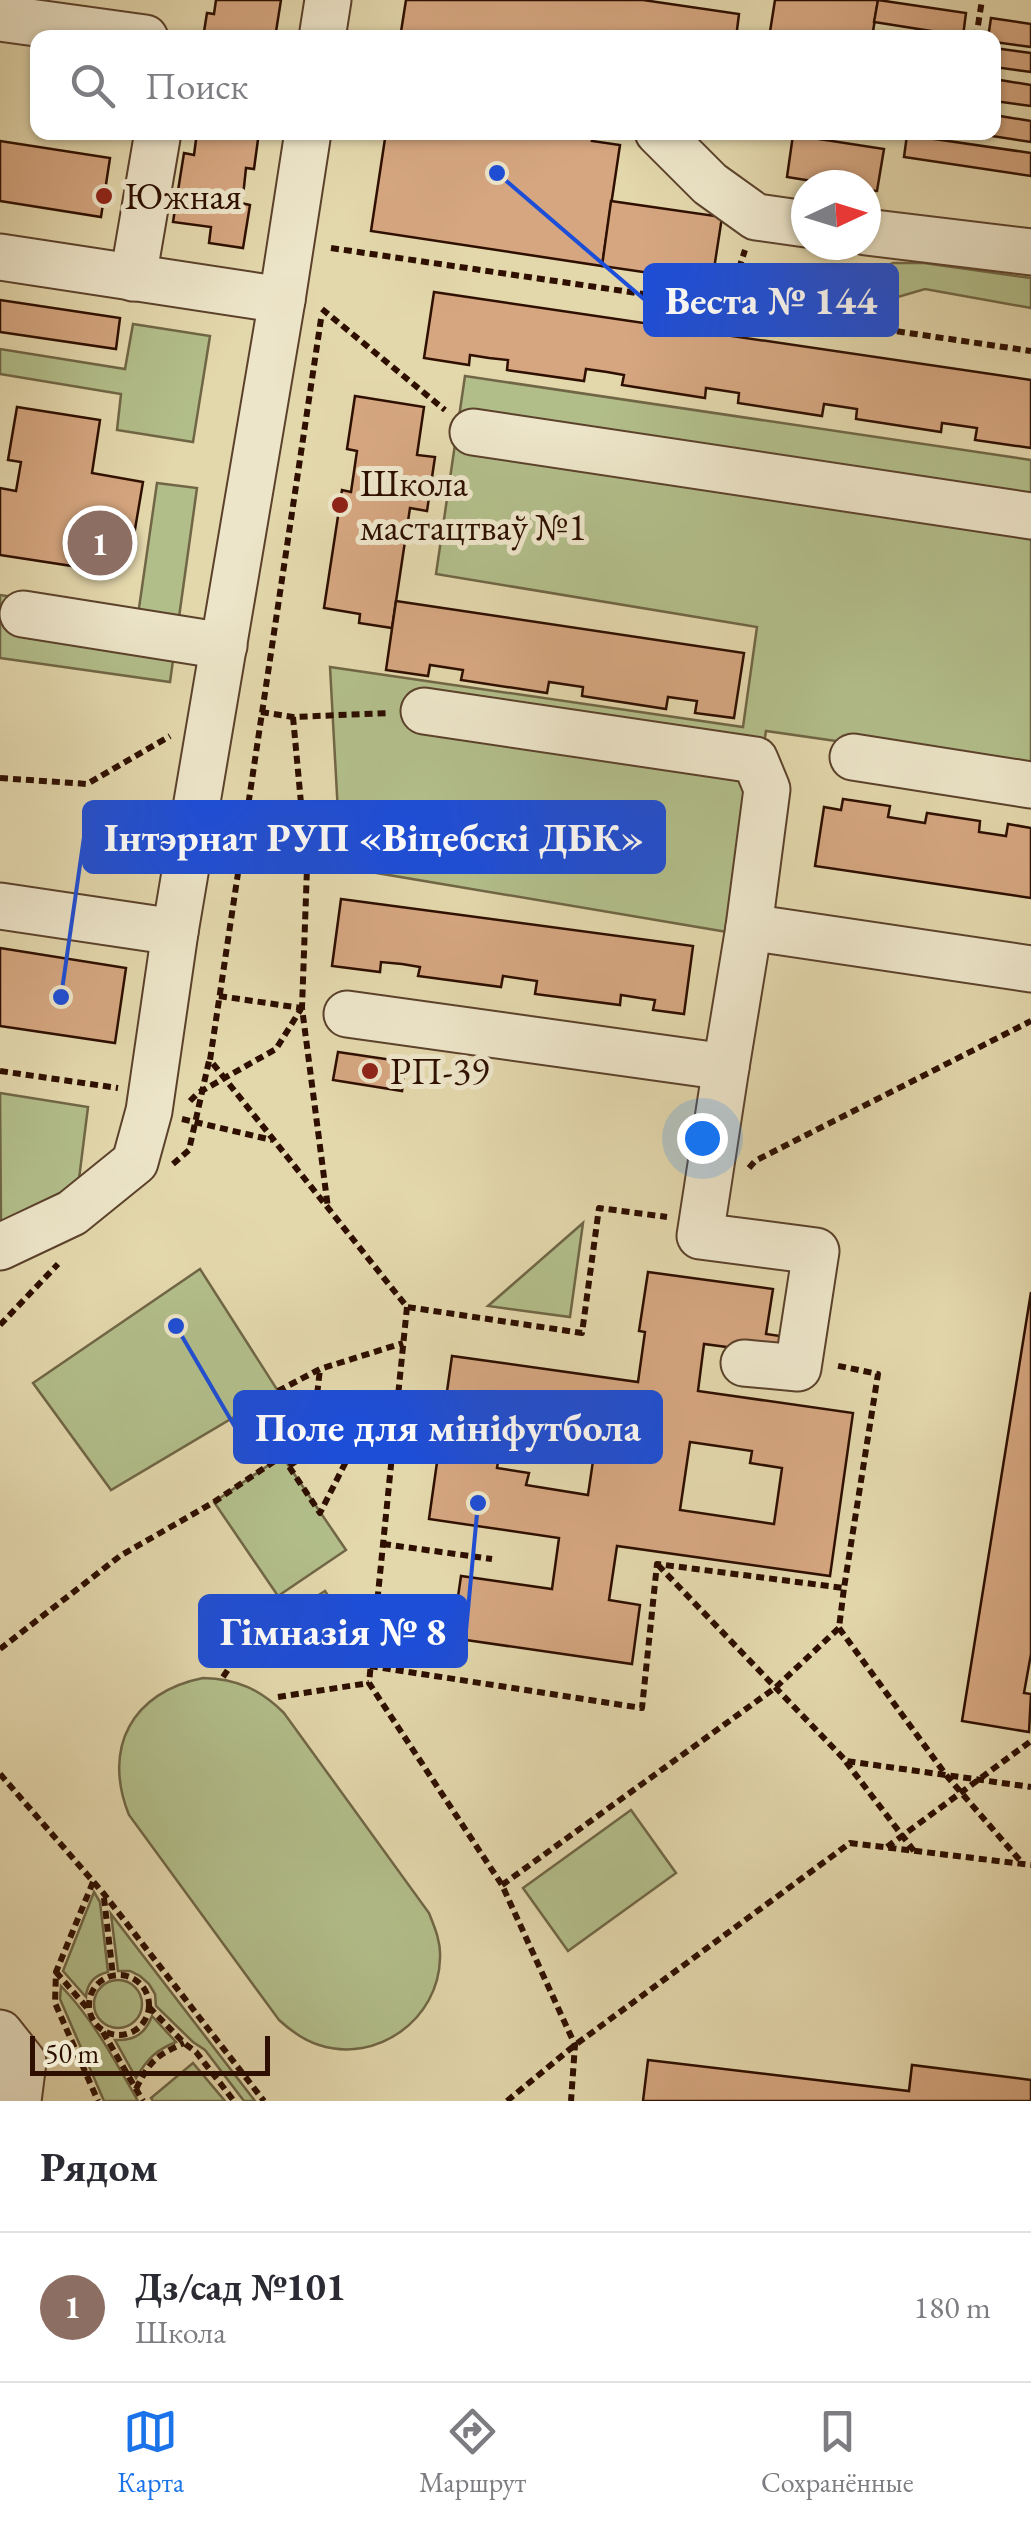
<!DOCTYPE html>
<html lang="ru">
<head>
<meta charset="utf-8">
<style>
  :root { --surface:#fff; --page:#f2f2f3; --text:#2b2b33; --muted:#7c7c81; --line:#e1e1e2; --accent:#1a73e8 }
  body { margin:0; font-family:"EB Garamond",serif; background:var(--page); color:var(--text) }
  .compass { position:absolute; left:791px; top:170px; width:90px; height:90px; border-radius:50%; background:var(--surface); box-shadow:0 2px 8px #0004; rotate:86deg }
  .scale { position:absolute; left:30px; bottom:25px; width:240px; box-sizing:border-box; padding-left:10px; border:5px solid #2e0f00; border-top:0; font-size:28px; line-height:35px; white-space:nowrap; color:#2e0f00; -webkit-text-stroke:8px #ede5c9; paint-order:stroke }
  .you { position:absolute; left:702px; top:1138px; width:35px; height:35px; margin:-25px; border:8px solid #fff; border-radius:50%; background:#1a73e8; box-shadow:0 0 0 15px #1a73e833 }
  .badge { display:grid; place-items:center; width:65px; height:65px; border-radius:50%; background:var(--accent); color:#fff; font-size:32px; font-weight:700 }
  .pin { position:absolute; translate:-50% -50%; border:5px solid #fff; box-shadow:0 2px 10px #0006 }
  .list { margin:0; padding:0; list-style:none }
  h2 { display:flex; justify-content:space-between; align-items:center; height:130px; margin:0; padding:0 40px; font-size:42px }
  h2 small { font-size:32px; font-weight:400; color:var(--muted) }
  .list li { display:grid; grid-template-columns:65px 1fr auto; gap:30px; align-items:center; box-sizing:border-box; height:150px; padding:0 40px; border-top:2px solid var(--line) }
  .list b { display:block; font-size:38px; white-space:nowrap }
  .list p { margin:0; font-size:32px; white-space:nowrap; color:var(--muted) }
  .list em { font-size:32px; font-style:normal; color:var(--muted) }
  .icon { flex:none; width:55px; height:55px; fill:none; stroke:currentColor; stroke-width:2; stroke-linecap:round; stroke-linejoin:round }
  .map { position:relative; flex:none; width:1031px; height:2101px; overflow:hidden }
  .search { position:absolute; background:var(--surface); box-shadow:0 2px 8px #0004; left:30px; right:30px; top:30px; height:110px; display:flex; align-items:center; gap:25px; box-sizing:border-box; padding:0 35px; border-radius:20px; color:var(--muted); font-size:38px }
  .sheet { height:280px; background:var(--surface) }
  nav { display:flex; justify-content:space-around; align-items:center; box-sizing:border-box; height:140px; border-top:2px solid var(--line); background:var(--surface); font-size:28px; color:var(--muted) }
  nav a { display:grid; justify-items:center; gap:5px }
  nav .on { color:var(--accent) }
  .map>svg:first-child { display:block }
  .green { fill:#b2be8a; stroke:#706645; stroke-width:2.5 }
  .building { fill:#d5a680; stroke:#2e0f00; stroke-width:2.5; fill-rule:evenodd }
  .lines { fill:none; stroke-linecap:round; stroke-linejoin:round }
  .minor-casing { stroke:#5b412b; stroke-width:49 }
  .path { stroke:#2e0f00; stroke-width:6; stroke-dasharray:8 5; stroke-linecap:butt }
  .minor { stroke:#ede5c9; stroke-width:45 }
  .poi-dot { fill:#8f2418; stroke:#ede5c9; stroke-width:4 }
  .labels { text-anchor:middle; stroke-width:10; stroke-linejoin:round; paint-order:stroke }
  .poi-label { font-size:38px; fill:#2e0f00; stroke:#ede5c9; text-anchor:start }
  .leader { fill:none; stroke:#1d4ed8; stroke-width:4 }
  .callout-dot { fill:#1d4ed8; stroke:#ede5c9; stroke-width:4 }
  .callout { fill:#1d4ed8; stroke:#1d4ed8; stroke-width:4 }
  .callout-label { font-size:40px; text-anchor:middle; font-weight:bold; fill:#fff }
</style>
</head>
<body>
<div class="map">
<svg width="1031" height="2101" viewBox="0 0 1031 2101">
  <rect width="100%" height="100%" fill="#e3d7ac"/>
  <filter id="stains"><feTurbulence type="fractalNoise" baseFrequency=".002" numOctaves="4"/><feColorMatrix values="0 0 0 0 .2 0 0 0 0 .09 0 0 0 0 .02 0 0 0 .5 -.17"/></filter>
  <radialGradient id="worn" r=".72"><stop offset=".6" stop-color="#630" stop-opacity="0"/><stop offset="1" stop-color="#630" stop-opacity=".3"/></radialGradient>
  <g class="green">
    <path d="M 893,263 L 924,263 L 1031,278 L 1031,308 L 925,289 L 850,311 L 762,295 L 751,282 L 756,270 L 775,266 L 851,282 Z"/>
    <path d="M 133,324 L 210,336 L 193,442 L 117,430 L 121,394 L 0,374 L 0,349 L 125,369 Z"/>
    <path d="M 465,376 L 1031,460 L 1031,769 L 766,731 L 733,933 L 371,872 L 338,813 L 330,667 L 743,727 L 757,627 L 436,574 Z"/>
    <path d="M 157,483 L 197,488 L 170,682 L 0,658 L 0,595 L 138,615 Z"/>
    <path d="M 0,1093 L 88,1107 L 77,1195 L 1,1222 Z"/>
    <path d="M 583,1223 L 570,1317 L 488,1306 Z"/>
    <path d="M 200,1269 L 278,1391 L 111,1490 L 33,1383 Z"/>
    <path d="M 282,1456 L 346,1550 L 278,1596 L 214,1502 Z"/>
    <path d="M 325,1591 L 356,1640 L 321,1663 L 289,1614 Z"/>
    <path d="M 203,1678 C 237,1679 260,1689 284,1713 L 429,1913 C 435,1928 441,1942 440,1958 C 439,2019 377,2064 319,2045 C 303,2040 291,2031 279,2020 L 129,1815 C 102,1748 132,1692 203,1678 Z"/>
    <path d="M 631,1810 L 676,1873 L 568,1951 L 523,1888 Z"/>
    <path d="M 94,1892 L 100,1902 L 108,1972 C 95,1975 87,1983 86,1997 L 63,1971 Z"/>
    <path d="M 111,1914 L 255,2101 L 244,2101 L 205,2050 L 193,2042 L 156,2006 L 155,1994 L 149,1984 L 140,1976 L 130,1971 L 118,1971 Z"/>
    <circle cx="118" cy="2004" r="24"/>
    <path d="M 61,1986 C 93,2019 115,2061 138,2101 L 104,2101 L 60,1999 Z"/>
    <path d="M 152,2016 L 176,2042 C 156,2050 147,2059 136,2078 L 115,2040 C 134,2041 145,2034 152,2016 Z"/>
    <path d="M 193,2063 L 225,2101 L 153,2101 L 151,2098 Z"/>
  </g>
  <g class="building">
    <path d="M 216,0 L 281,0 L 275,38 L 203,38 L 207,13 L 214,14 Z"/>
    <path d="M 406,0 L 643,0 L 739,14 L 736,38 L 400,38 Z"/>
    <path d="M 775,0 L 878,0 L 872,38 L 769,38 Z"/>
    <path d="M 878,0 L 966,13 L 963,36 L 874,22 Z"/>
    <path d="M 991,18 L 1031,24 L 1031,47 L 994,42 L 994,38 L 988,38 Z"/>
    <path d="M 994,48 L 1031,53 L 1031,72 L 994,67 Z"/>
    <path d="M 994,79 L 1031,85 L 1031,106 L 994,101 Z"/>
    <path d="M 994,115 L 1031,121 L 1031,142 L 966,132 L 994,132 Z"/>
    <path d="M 197,132 L 259,132 L 254,169 L 246,168 L 244,187 L 241,203 L 250,205 L 243,248 L 209,243 L 211,227 L 173,222 L 184,153 L 194,155 Z"/>
    <path d="M 386,132 L 593,132 L 592,141 L 620,145 L 602,266 L 371,231 Z"/>
    <path d="M 793,135 L 884,149 L 877,191 L 866,190 L 866,185 L 837,185 L 787,177 Z"/>
    <path d="M 907,135 L 1031,153 L 1031,176 L 904,157 Z"/>
    <path d="M 0,141 L 110,158 L 101,217 L 0,201 Z"/>
    <path d="M 611,201 L 722,217 L 712,282 L 602,266 Z"/>
    <path d="M 434,292 L 1031,380 L 1031,448 L 975,440 L 977,428 L 942,423 L 941,432 L 856,419 L 857,409 L 824,404 L 822,416 L 738,403 L 739,393 L 706,388 L 705,398 L 622,385 L 624,375 L 607,372 L 586,369 L 584,381 L 507,370 L 508,360 L 489,358 L 470,355 L 469,365 L 424,358 Z"/>
    <path d="M 0,300 L 120,318 L 116,349 L 0,332 Z"/>
    <path d="M 355,396 L 424,407 L 417,455 L 435,457 L 427,511 L 410,508 L 392,628 L 359,623 L 360,614 L 324,608 L 342,490 L 351,492 L 357,451 L 347,449 Z"/>
    <path d="M 17,407 L 100,420 L 92,473 L 143,482 L 133,541 L 77,532 L 72,566 L 0,555 L 0,488 L 16,491 L 21,462 L 8,460 Z"/>
    <path d="M 396,601 L 744,653 L 734,718 L 695,713 L 697,701 L 668,697 L 666,709 L 582,696 L 583,687 L 549,682 L 547,693 L 461,680 L 463,670 L 430,665 L 428,676 L 386,670 Z"/>
    <path d="M 843,799 L 890,806 L 888,817 L 925,823 L 927,813 L 980,821 L 979,832 L 1006,836 L 1008,824 L 1031,828 L 1031,898 L 815,866 L 824,807 L 841,810 Z"/>
    <path d="M 341,899 L 693,946 L 684,1014 L 653,1010 L 655,1000 L 640,998 L 621,995 L 620,1005 L 535,994 L 537,981 L 503,976 L 501,987 L 418,976 L 420,967 L 402,964 L 381,962 L 380,972 L 332,966 Z"/>
    <path d="M 0,948 L 126,968 L 115,1043 L 0,1026 Z"/>
    <path d="M 338,1052 L 406,1062 L 402,1091 L 333,1080 Z"/>
    <path d="M 648,1272 L 773,1289 L 766,1334 L 780,1336 L 778,1354 L 704,1344 L 698,1391 L 853,1413 L 830,1576 L 617,1546 L 609,1600 L 640,1605 L 632,1664 L 452,1638 L 461,1576 L 552,1589 L 559,1538 L 429,1519 L 452,1356 L 638,1382 L 645,1332 L 639,1331 ZM 506,1412 L 598,1427 L 588,1495 L 526,1485 L 529,1473 L 497,1468 ZM 690,1442 L 752,1451 L 750,1463 L 782,1468 L 774,1524 L 680,1510 Z"/>
    <path d="M 1031,1292 L 1031,1654 L 1024,1693 L 1031,1694 L 1029,1732 L 962,1721 Z"/>
    <path d="M 648,2060 L 909,2091 L 912,2065 L 1031,2080 L 1031,2101 L 643,2101 Z"/>
  </g>
  <g class="lines">
    <g class="minor-casing">
      <g id="minor">
        <path d="M 0,18 L 145,38"/>
        <path d="M 322,38 L 328,0"/>
        <path d="M 658,132 L 710,184 L 756,217 L 806,224"/>
        <path d="M 866,232 L 1031,252"/>
        <path d="M 0,257 L 282,300"/>
        <path d="M 133,278 L 158,132"/>
        <path d="M 473,432 L 1031,516"/>
        <path d="M 23,614 L 224,646"/>
        <path d="M 853,757 L 1031,785"/>
        <path d="M 0,906 L 175,932"/>
        <path d="M 749,927 L 1031,969"/>
        <path d="M 347,1014 L 726,1067 L 749,927 L 767,789 L 755,760 L 424,711"/>
        <path d="M 726,1067 L 700,1236 L 816,1251 L 798,1368 L 744,1363"/>
        <path d="M 0,1247 L 72,1213 L 135,1162 L 149,1111 L 175,932 L 282,300 L 308,132"/>
        <path d="M 0,2033 L 23,2062 L 18,2101"/>
      </g>
    </g>
    <g class="path">
      <path d="M 976,38 L 982,0"/>
      <path d="M 958,135 L 958,132"/>
      <path d="M 331,248 L 1031,351"/>
      <path d="M 727,306 L 745,250"/>
      <path d="M 322,309 L 445,410"/>
      <path d="M 321,319 L 210,1060 L 407,1307 L 582,1333 L 599,1208 L 667,1217"/>
      <path d="M 261,712 L 293,717 L 389,713"/>
      <path d="M 293,717 L 307,868 L 302,1008 L 328,1208"/>
      <path d="M 0,778 L 87,784 L 170,736"/>
      <path d="M 219,996 L 301,1008"/>
      <path d="M 0,1071 L 118,1088"/>
      <path d="M 190,1101 L 198,1093 L 276,1049 L 301,1009"/>
      <path d="M 182,1119 L 272,1140"/>
      <path d="M 173,1164 L 189,1150 L 209,1061"/>
      <path d="M 749,1168 L 755,1161 L 1031,1021"/>
      <path d="M 407,1307 L 369,1683 L 502,1885 L 575,2045 L 571,2101"/>
      <path d="M 0,1325 L 58,1264"/>
      <path d="M 278,1391 L 320,1369 L 403,1343"/>
      <path d="M 282,1456 L 320,1513 L 372,1410"/>
      <path d="M 289,1466 L 398,1394"/>
      <path d="M 383,1544 L 492,1559"/>
      <path d="M 658,1565 L 846,1761 L 1031,1787"/>
      <path d="M 839,1628 L 946,1775 L 1023,1864"/>
      <path d="M 0,1649 L 120,1556 L 214,1502 L 282,1456 L 315,1413 L 320,1369"/>
      <path d="M 370,1666 L 642,1708 L 657,1564 L 844,1588 L 878,1374 L 834,1365"/>
      <path d="M 223,1677 L 278,1596"/>
      <path d="M 278,1697 L 369,1683"/>
      <path d="M 846,1762 L 914,1851"/>
      <path d="M 0,1774 L 104,1894 L 264,2101"/>
      <path d="M 887,1847 L 1031,1741"/>
      <path d="M 93,1882 L 56,1972 L 55,2003 L 98,2101"/>
      <path d="M 502,1885 L 775,1688 L 839,1628 L 844,1588"/>
      <path d="M 104,1898 L 113,1976"/>
      <path d="M 56,1972 L 89,2010"/>
      <circle cx="119" cy="2005" r="30"/>
      <path d="M 149,2007 L 184,2043 L 196,2052 L 234,2101"/>
      <path d="M 103,2032 L 143,2101"/>
      <path d="M 136,2089 C 150,2061 155,2056 184,2043"/>
      <path d="M 507,2101 L 575,2045 L 850,1843 L 1031,1865"/>
    </g>
    <use href="#minor" class="minor"/>
  </g>
  <g class="poi-dot">
    <circle cx="104" cy="196" r="10"/>
    <circle cx="340" cy="505" r="10"/>
    <circle cx="370" cy="1071" r="10"/>
  </g>
  <g class="labels">
    <g class="poi-label">
      <text x="124" y="209">Южная</text>
      <text x="360" y="496">Школа<tspan x="360" dy="44">мастацтваў №1</tspan></text>
      <text x="390" y="1084">РП-39</text>
    </g>
  </g>
  <path class="leader" d="M497 173L645 300M61 997L84 837M176 1326L235 1427M478 1503L466 1631"/>
  <g class="callout-dot">
    <circle cx="497" cy="173" r="10"/>
    <circle cx="61" cy="997" r="10"/>
    <circle cx="176" cy="1326" r="10"/>
    <circle cx="478" cy="1503" r="10"/>
  </g>
  <g class="callout">
    <rect x="645" y="265" width="252" height="70" rx="10"/>
    <rect x="84" y="802" width="580" height="70" rx="10"/>
    <rect x="235" y="1392" width="426" height="70" rx="10"/>
    <rect x="200" y="1596" width="266" height="70" rx="10"/>
  </g>
  <g class="callout-label">
    <text x="771" y="314">Веста № 144</text>
    <text x="374" y="851">Інтэрнат РУП «Віцебскі ДБК»</text>
    <text x="448" y="1441">Поле для мініфутбола</text>
    <text x="333" y="1645">Гімназія № 8</text>
  </g>
  <rect width="100%" height="100%" filter="url(#stains)"/>
  <rect width="100%" height="100%" fill="url(#worn)"/>
</svg>
<svg class="compass" viewBox="-18 -18 36 36"><path d="M0-13l5 13h-10z" fill="#e53935"/><path d="M0 13l5-13h-10z" fill="#7c7c81"/></svg>
<div class="scale">50 m</div>
<div class="you"></div>
<div class="pin badge" style="left:100px;top:543px;background:#8d6e63">1</div>
<div class="search"><svg class="icon" aria-label="search" viewBox="0 0 24 24"><circle cx="10" cy="10" r="6"/><path d="M15 15l6 6"/></svg>Поиск</div>
</div>
<section class="sheet">
<h2>Рядом<small></small></h2>
<ul class="list">
<li><span class="badge" style="background:#8d6e63">1</span><div><b>Дз/сад №101</b><p>Школа</p></div><em>180 m</em></li>
</ul>
</section>
<nav>
<a class="on"><svg class="icon" aria-label="map" viewBox="0 0 24 24"><path d="M3 6l6-2 6 2 6-2v14l-6 2-6-2-6 2zM9 4v14M15 6v14"/></svg>Карта</a>
<a><svg class="icon" aria-label="directions" viewBox="0 0 24 24"><path d="M12 3l9 9-9 9-9-9zM9 14v-3h6M13 9l2 2-2 2"/></svg>Маршрут</a>
<a><svg class="icon" aria-label="saved" viewBox="0 0 24 24"><path d="M7 4h10v16l-5-4-5 4z"/></svg>Сохранённые</a>
</nav>
</body>
</html>
